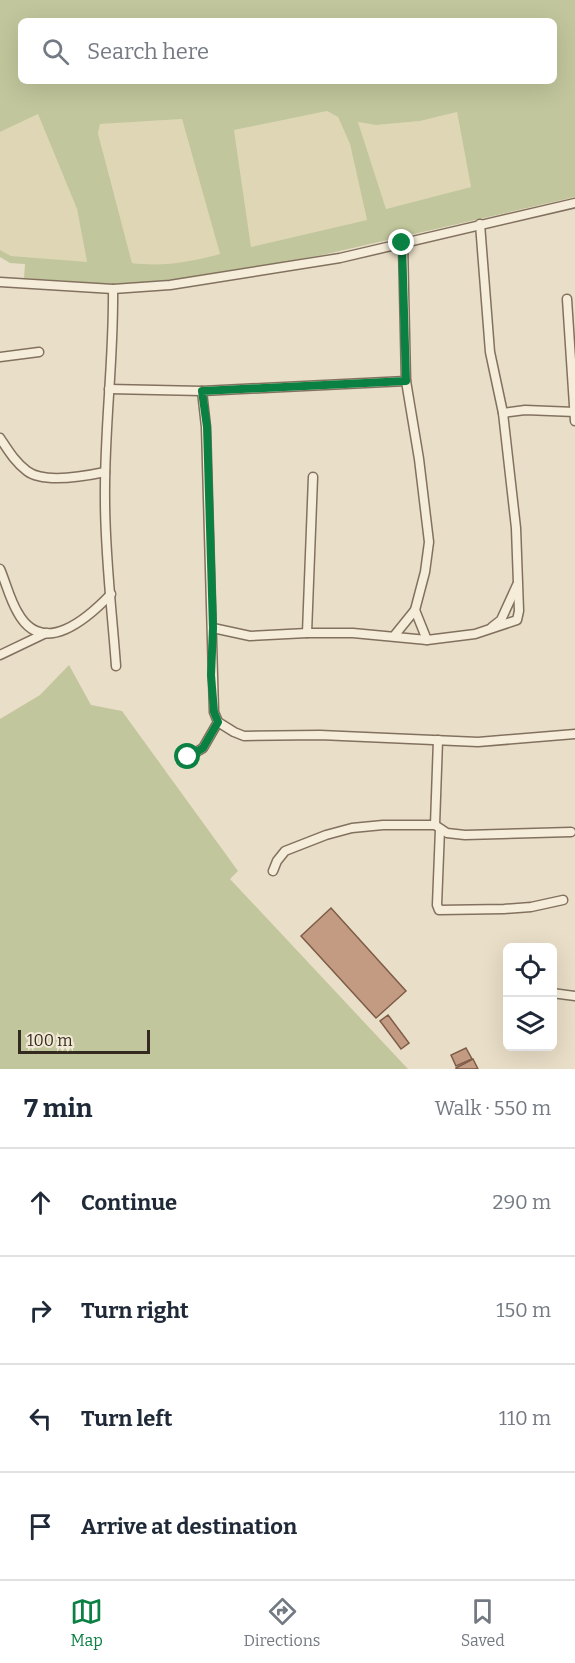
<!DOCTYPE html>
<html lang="en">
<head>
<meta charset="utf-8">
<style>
  :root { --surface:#fff; --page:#f2f2f3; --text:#1f2937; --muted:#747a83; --line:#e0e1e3; --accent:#0b8043 }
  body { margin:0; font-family:Bitter,serif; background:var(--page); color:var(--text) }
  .controls { position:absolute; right:18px; bottom:18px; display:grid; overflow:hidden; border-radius:9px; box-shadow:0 6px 24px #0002 }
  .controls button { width:54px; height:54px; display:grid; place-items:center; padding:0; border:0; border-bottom:2px solid var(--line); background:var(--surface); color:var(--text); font:30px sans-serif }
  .scale { position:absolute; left:18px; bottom:15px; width:132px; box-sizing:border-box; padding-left:6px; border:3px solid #352a20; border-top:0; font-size:16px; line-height:21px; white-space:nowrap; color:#352a20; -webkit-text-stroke:4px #f1e9d6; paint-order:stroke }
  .stop { position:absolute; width:18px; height:18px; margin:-14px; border:4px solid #0b8043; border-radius:50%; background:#fff }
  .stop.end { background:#0b8043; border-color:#fff; box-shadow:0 2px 6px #0008 }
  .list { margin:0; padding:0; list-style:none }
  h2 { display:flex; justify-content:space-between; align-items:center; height:78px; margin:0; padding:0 24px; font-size:26px }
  h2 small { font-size:20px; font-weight:400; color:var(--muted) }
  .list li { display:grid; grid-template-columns:39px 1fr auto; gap:18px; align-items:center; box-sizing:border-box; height:108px; padding:0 24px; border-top:2px solid var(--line) }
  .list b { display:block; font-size:22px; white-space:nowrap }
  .list em { font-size:20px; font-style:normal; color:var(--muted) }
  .icon { flex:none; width:33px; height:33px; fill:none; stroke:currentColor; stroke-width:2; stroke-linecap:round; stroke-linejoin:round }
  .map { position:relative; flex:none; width:575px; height:1069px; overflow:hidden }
  .search { position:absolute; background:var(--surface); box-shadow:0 6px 24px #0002; left:18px; right:18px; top:18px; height:66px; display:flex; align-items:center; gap:15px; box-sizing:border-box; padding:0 21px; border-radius:9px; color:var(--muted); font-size:22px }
  .sheet { height:510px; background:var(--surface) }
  nav { display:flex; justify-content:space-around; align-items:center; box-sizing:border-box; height:84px; border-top:2px solid var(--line); background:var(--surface); font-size:16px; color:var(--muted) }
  nav a { display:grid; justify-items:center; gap:3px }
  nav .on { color:var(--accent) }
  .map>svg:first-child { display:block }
  .farmland { fill:#ded6b5 }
  .green { fill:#c2c69c; fill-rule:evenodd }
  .building { fill:#c29b82; stroke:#7f5c47; stroke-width:1.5 }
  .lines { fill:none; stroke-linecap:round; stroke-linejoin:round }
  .street-casing { stroke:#82715f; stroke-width:11 }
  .street { stroke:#f5ecd9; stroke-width:8 }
  .route { stroke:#0b8043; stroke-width:8 }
</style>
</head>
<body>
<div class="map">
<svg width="575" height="1069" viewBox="0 0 575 1069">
  <rect width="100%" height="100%" fill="#e9dec7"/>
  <g class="farmland">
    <path d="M 327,111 L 338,117 L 350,144 L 367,220 L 251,247 L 234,130 Z"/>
    <path d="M 457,112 L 471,187 L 386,209 L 358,122 L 376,125 L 420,121 Z"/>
    <path d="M 38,114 L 77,209 L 87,263 L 11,256 L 0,250 L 0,132 Z"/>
    <path d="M 182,119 L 220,254 L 193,261 L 154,266 L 132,263 L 98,132 L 100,124 Z"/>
  </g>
  <g class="green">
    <path d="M 0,0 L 575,0 L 575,197 L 322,255 L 185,280 L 113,284 L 24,278 L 25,264 L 10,263 L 0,257 L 0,250 L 11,256 L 87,262 L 77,209 L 38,114 L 0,132 ZM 21,21 L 554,21 L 554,81 L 21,81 ZM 327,111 L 338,117 L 350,144 L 367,220 L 251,247 L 234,130 ZM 457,112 L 471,187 L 386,209 L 358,122 L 376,125 L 420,121 ZM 182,119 L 220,254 C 190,262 162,267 132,263 L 98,133 L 100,124 Z"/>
    <path d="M 69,665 L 91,705 L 122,711 L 238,871 L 230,879 L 408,1069 L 0,1069 L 0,719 L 40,695 Z"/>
  </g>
  <g class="building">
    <path d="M 331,908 L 406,991 L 376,1018 L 301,936 Z"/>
    <path d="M 388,1015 L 409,1043 L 401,1049 L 380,1021 Z"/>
    <path d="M 466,1048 L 472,1059 L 456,1066 L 451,1055 Z"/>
    <path d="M 473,1059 L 478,1069 L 456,1069 L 456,1068 Z"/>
  </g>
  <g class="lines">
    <g class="street-casing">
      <g id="street">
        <path d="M 403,243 L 406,381 L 419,459 L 429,542 L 425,572 L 415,610 L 427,640"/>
        <path d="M 0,282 L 113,289 L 170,285 L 340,258 L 575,203"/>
        <path d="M 113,289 C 114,359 104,430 105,500 C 105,555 112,611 116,666"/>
        <path d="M 567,299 L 575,421"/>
        <path d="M 0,357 L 39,352"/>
        <path d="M 109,389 L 202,391 L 406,381"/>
        <path d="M 202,391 L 206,427 L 214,712 L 218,722 L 234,732 L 244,736 L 320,735 L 478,742 L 575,734"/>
        <path d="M 503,413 L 525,410 L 575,412"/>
        <path d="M 0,438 C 8,450 15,462 27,471 C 44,484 86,476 105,472"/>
        <path d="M 0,569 C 6,583 10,600 18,613 C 43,658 88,618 111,594"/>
        <path d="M 492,627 L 501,620 L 517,585"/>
        <path d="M 213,628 L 250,636 L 307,633 L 353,633 L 427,640 L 475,634 L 517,620 L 519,611 L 516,528 L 503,413 L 490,352 L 480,224"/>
        <path d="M 307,633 L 313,477"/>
        <path d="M 394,636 L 415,610"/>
        <path d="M 0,655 L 46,633"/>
        <path d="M 188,757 L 203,748 L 218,722"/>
        <path d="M 435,825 L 438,740"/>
        <path d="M 440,829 L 437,905 L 439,910 L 504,909 L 531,907 L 563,900"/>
        <path d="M 273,871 L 277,861 L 285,851 L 326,835 L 352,828 L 383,825 L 435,825 L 447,833 L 465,835 L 571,832"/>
        <path d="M 552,993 L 575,996"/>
      </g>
    </g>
    <use href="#street" class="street"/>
  </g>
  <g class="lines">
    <path class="route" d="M 188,757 L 203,748 L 218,722 L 214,712 L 211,675 L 213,628 L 207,427 L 202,391 L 406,381 L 402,243"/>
  </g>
</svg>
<div class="controls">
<button><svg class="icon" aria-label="locate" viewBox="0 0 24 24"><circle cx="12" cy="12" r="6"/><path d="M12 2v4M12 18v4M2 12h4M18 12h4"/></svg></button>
<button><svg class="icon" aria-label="layers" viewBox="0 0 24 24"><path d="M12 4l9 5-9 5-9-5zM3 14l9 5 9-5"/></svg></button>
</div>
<div class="scale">100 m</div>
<div class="stop" style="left:188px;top:757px"></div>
<div class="stop end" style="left:402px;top:243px"></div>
<div class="search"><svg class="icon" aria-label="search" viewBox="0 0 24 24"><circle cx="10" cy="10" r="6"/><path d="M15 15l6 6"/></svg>Search here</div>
</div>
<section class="sheet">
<h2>7 min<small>Walk · 550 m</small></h2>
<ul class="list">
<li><svg class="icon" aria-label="ahead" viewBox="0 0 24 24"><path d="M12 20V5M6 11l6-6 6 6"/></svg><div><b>Continue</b></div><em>290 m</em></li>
<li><svg class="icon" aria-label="right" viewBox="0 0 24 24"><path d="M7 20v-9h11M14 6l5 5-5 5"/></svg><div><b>Turn right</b></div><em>150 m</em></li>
<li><svg class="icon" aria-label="left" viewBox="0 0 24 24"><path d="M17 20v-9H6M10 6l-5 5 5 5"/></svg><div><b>Turn left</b></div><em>110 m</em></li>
<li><svg class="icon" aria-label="arrive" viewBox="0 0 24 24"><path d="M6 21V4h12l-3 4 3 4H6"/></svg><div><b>Arrive at destination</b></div></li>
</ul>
</section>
<nav>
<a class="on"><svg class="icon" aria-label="map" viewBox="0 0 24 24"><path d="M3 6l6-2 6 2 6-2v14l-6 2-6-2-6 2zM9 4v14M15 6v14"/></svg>Map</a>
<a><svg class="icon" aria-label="directions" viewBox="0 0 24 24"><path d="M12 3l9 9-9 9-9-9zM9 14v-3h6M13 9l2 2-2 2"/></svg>Directions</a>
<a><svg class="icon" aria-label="saved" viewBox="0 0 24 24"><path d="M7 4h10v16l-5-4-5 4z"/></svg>Saved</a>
</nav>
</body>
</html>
